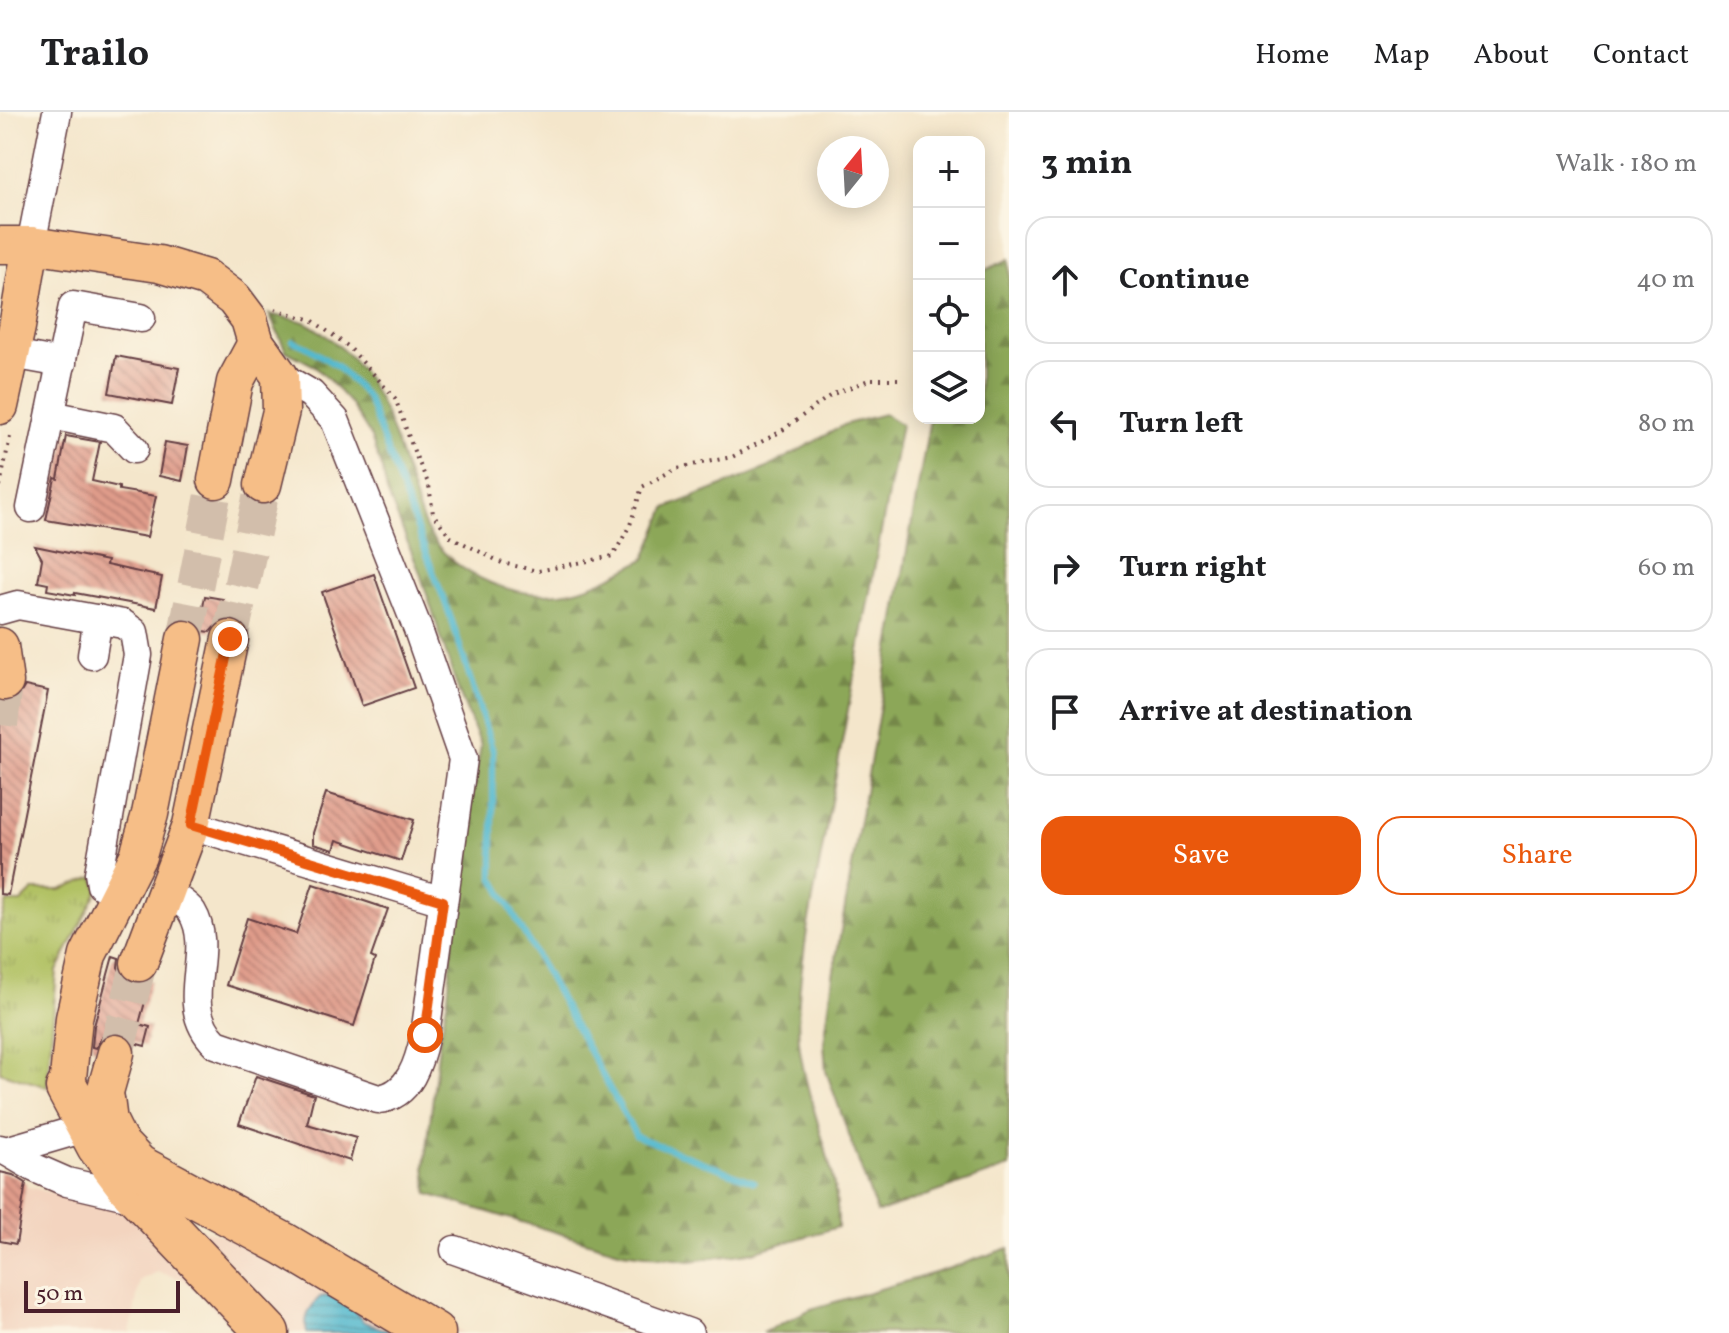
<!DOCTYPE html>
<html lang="en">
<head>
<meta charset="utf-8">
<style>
  :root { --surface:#fff; --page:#f2f2f2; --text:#202124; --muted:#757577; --line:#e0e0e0; --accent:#ea580c }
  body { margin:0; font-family:Vollkorn,serif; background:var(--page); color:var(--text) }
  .controls { position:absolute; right:24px; top:24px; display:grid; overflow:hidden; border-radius:16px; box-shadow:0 4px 20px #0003 }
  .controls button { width:72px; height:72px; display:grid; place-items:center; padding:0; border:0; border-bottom:2px solid var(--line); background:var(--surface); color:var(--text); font:40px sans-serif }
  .compass { position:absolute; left:817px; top:24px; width:72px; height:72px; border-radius:50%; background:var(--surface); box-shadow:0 4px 20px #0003; rotate:18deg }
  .scale { position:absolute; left:24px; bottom:20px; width:156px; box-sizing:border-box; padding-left:8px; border:4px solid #4a1f2b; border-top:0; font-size:22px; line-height:28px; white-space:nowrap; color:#4a1f2b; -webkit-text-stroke:6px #fcf5e5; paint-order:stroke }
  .stop { position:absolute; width:24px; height:24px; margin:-18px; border:6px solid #ea580c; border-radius:50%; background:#fff }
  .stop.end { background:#ea580c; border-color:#fff; box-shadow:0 2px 8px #0008 }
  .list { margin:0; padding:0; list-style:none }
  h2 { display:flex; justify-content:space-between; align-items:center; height:104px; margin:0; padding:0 32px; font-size:34px }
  h2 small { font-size:26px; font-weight:400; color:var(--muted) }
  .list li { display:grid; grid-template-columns:52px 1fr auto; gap:24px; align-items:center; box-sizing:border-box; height:128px; margin:0 16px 16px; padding:0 16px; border:2px solid var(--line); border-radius:24px }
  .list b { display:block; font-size:30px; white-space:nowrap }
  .list em { font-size:26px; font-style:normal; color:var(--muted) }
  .actions { display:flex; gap:16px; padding:24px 32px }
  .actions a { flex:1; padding:18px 0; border:2px solid var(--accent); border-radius:24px; text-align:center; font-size:28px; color:var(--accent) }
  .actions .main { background:var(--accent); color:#fff }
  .icon { flex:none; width:44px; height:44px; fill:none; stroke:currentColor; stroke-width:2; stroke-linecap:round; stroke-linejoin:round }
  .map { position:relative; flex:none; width:1009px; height:1221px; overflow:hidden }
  header { display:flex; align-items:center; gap:48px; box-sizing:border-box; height:112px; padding:0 40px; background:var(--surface); border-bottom:2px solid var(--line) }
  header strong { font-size:38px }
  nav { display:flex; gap:44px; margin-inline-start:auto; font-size:28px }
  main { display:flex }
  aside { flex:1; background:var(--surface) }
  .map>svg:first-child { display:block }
  .built { fill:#f3d4bf }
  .grass { fill:url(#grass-tufts); stroke:#7e7047; stroke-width:2 }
  .forest { fill:url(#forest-firs); stroke:#6b6342; stroke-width:2 }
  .water { fill:url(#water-rules); stroke:#4d6b7c; stroke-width:2 }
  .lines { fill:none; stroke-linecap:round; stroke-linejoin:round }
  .stream { stroke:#50b7ce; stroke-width:6 }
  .building { fill:url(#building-back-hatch) }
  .major-tunnel { stroke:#d2beab; stroke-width:36; stroke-dasharray:36 18; stroke-linecap:butt }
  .minor-casing { stroke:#643d43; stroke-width:31 }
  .major-casing { stroke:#643d43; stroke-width:39 }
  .highway-casing { stroke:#643d43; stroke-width:45 }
  .path { stroke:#643d43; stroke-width:4; stroke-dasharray:2 6; stroke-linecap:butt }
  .minor { stroke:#fff; stroke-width:28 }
  .major { stroke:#f6be87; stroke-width:36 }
  .highway { stroke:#f6be87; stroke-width:42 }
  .route { stroke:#ea580c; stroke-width:10 }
</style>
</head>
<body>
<header>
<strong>Trailo</strong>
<nav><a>Home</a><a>Map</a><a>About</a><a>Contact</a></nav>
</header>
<main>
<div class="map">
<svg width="1009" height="1221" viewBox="0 0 1009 1221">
  <defs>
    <pattern id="grass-tufts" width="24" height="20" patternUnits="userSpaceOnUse" patternTransform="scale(2)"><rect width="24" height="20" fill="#b1c163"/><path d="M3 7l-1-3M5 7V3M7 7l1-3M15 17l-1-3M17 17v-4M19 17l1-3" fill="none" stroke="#9aa556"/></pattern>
    <pattern id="forest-firs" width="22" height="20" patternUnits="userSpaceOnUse" patternTransform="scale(2)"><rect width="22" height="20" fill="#8ca759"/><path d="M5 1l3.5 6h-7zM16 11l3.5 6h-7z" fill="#74874a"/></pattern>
    <pattern id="water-rules" width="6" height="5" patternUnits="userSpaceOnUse" patternTransform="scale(2)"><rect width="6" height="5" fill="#50b7ce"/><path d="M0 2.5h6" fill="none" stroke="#4494a7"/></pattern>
    <pattern id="building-back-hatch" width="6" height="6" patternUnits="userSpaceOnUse" patternTransform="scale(2)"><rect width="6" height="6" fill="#df9b8a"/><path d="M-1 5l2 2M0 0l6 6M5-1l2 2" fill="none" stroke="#b77e71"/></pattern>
  </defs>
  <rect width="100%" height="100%" fill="#fcf5e5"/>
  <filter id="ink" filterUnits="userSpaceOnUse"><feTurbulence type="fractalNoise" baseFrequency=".0125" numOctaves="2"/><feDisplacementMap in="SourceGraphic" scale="16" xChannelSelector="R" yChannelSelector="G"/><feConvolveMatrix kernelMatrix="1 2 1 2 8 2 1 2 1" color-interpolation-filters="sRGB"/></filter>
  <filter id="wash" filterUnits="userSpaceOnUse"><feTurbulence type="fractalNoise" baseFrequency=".006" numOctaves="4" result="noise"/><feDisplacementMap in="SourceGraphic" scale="32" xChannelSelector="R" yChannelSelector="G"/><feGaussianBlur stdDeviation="1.8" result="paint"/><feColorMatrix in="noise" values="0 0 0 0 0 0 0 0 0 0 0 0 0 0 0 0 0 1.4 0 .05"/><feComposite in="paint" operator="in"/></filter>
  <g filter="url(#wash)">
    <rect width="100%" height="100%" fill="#f4e6cb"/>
    <path class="built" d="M 0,1068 L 331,1150 L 464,1221 L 239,1221 L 183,1167 L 157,1160 L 140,1168 L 130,1221 L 0,1221 Z"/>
    <path class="grass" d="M 94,765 L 98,778 L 57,859 L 47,975 L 0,960 L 0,812 L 7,790 L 21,790 L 33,778 L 61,778 Z"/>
    <g class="forest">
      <path d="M 1009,147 L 1009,1055 L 877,1101 L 826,959 L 824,931 L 833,864 L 930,306 L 979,306 L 979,161 Z"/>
      <path d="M 269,202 C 280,205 293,206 304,210 C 312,213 319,219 325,223 C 376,258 390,313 409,368 C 415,384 419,405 428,420 C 455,465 520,491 572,479 C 597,473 622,459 645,447 L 666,396 L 765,357 L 846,312 L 884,302 L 901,312 L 807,819 C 802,855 796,892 799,929 C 805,990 839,1054 838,1115 L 749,1141 L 690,1149 L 622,1140 L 428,1082 L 425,1054 L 439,932 L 448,885 L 459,758 L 481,633 L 459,581 L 419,458 L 387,380 L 382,357 L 370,323 L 350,291 L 327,266 L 313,253 L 286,239 Z"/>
      <path d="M 1009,1136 L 1009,1221 L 762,1221 L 811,1197 L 935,1161 Z"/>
    </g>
    <path class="water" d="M 330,1183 L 350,1192 L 364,1210 L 394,1221 L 307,1221 C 303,1206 310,1195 320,1185 Z"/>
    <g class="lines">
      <path class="stream" d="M 293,229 L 307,235 L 338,255 L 367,285 L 452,509 L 493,639 L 493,765 L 636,1024 L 754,1070"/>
    </g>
    <g id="blocks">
      <g class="building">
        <path d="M 116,244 L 179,256 L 172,293 L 109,281 Z"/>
        <path d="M 66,324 L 100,330 L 92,369 L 119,375 L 119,378 L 156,384 L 147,425 L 46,408 L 55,366 L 58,367 Z"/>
        <path d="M 165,330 L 188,334 L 182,369 L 159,364 Z"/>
        <path d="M 35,434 L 107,449 L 106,453 L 162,465 L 156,496 L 75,481 L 75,483 L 47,478 L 48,472 L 38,470 L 42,447 Z"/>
        <path d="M 374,462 L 414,576 L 362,594 L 322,480 Z"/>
        <path d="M 205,484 L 223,487 L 219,510 L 210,520 L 204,519 L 200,512 Z"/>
        <path d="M 25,574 L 48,579 L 8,783 L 0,782 L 0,590 L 9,591 L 17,587 Z"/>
        <path d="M 326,681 L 414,708 L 401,749 L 337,728 L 334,738 L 313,732 L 313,721 Z"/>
        <path d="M 313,772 L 388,797 L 371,845 L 375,847 L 354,914 L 226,873 L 247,806 L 296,822 Z"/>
        <path d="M 113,844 L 119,846 L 118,855 L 122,864 L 131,870 L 142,872 L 151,868 L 139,912 L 150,915 L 145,934 L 134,931 L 122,921 L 112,921 L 102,925 L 96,936 L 92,935 L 94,914 Z"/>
        <path d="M 256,964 L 314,983 L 307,1012 L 356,1026 L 350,1049 L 239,1012 Z"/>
        <path d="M 0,1060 L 13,1063 L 26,1071 L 16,1132 L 0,1129 Z"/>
      </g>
    </g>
  </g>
  <g filter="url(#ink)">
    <use href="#blocks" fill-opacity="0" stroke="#643d43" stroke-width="2"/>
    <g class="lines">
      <g class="major-tunnel">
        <path d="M 185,527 L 216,368"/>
        <path d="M 230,527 L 263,373"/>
        <path d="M 0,613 L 5,570"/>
        <path d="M 116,941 L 139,851"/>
      </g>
      <g class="minor-casing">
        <g id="minor">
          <path d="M 31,133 L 57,0"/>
          <path d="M 12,242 L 62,251"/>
          <path d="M 51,303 L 114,316 L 134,337"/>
          <path d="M 31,396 L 73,194 L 141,206"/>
          <path d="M 0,498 L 18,493 L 123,512 L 134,520 L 138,543 L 99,761 L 101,773"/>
          <path d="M 92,543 L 98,507"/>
          <path d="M 191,713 L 443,789"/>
          <path d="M 167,780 C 174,786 187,792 192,800 C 217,842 174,891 216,932 L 378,987 C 410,984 419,950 425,923 L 463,647 L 417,515 L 335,308 L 311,282 L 280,264"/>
          <path d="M 0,1037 L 6,1039 L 88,1015"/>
          <path d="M 6,1039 L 35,1056 L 67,1070 L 140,1087"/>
          <path d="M 455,1138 L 689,1221"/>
        </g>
      </g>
      <g class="major-casing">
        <g id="major">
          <path d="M 0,133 L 31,133 L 159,152 L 206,166 L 234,187 L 249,207 L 256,231 L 280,264 L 281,299 L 263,373"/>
          <path d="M 0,294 L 17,215 L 31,133"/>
          <path d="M 216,368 L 235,270 L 256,231"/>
          <path d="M 0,534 L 5,570"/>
          <path d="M 139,851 L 191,713 L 230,527"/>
          <path d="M 67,976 L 74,906 L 88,843 L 138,744 L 150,702 L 185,527"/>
          <path d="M 103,987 L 116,941"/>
        </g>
      </g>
      <g class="highway-casing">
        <g id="highway">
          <path d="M 67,976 L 98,1034 L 129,1075 L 268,1221"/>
          <path d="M 103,987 L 106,1010 L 117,1032 L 138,1054 L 284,1132 L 434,1221"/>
        </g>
      </g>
      <g class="path">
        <path d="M 275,197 L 312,208 L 349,235 L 395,286 L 415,342 L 429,373 L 433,402 L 451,425 L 502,451 L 538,459 L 613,444 L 630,413 L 642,375 L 677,356 L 732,345 L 780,320 L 831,283 L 871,267 L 900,267"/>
        <path d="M 0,374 L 11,320"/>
      </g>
      <use href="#minor" class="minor"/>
      <use href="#major" class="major"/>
      <use href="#highway" class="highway"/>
    </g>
  </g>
  <g class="lines" filter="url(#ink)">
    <path class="route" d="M 230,527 L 191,713 L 443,789 L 425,923"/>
  </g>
</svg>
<div class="controls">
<button>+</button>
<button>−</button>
<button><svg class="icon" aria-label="locate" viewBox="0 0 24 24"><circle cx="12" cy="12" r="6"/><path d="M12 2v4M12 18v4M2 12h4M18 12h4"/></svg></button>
<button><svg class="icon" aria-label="layers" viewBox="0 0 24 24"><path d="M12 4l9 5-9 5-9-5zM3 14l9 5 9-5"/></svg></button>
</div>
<svg class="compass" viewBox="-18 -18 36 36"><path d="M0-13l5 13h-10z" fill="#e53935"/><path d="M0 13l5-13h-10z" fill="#757577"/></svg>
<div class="scale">50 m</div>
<div class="stop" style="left:425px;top:923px"></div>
<div class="stop end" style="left:230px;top:527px"></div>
</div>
<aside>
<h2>3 min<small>Walk · 180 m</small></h2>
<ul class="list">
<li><svg class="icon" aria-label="ahead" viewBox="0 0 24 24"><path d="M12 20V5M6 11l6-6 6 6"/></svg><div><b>Continue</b></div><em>40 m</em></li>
<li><svg class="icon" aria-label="left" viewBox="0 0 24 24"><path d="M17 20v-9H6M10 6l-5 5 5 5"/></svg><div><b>Turn left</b></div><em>80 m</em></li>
<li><svg class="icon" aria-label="right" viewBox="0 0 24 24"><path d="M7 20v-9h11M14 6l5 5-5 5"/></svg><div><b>Turn right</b></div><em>60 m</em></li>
<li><svg class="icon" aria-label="arrive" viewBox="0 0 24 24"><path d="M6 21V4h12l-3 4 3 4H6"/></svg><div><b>Arrive at destination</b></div></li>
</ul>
<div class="actions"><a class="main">Save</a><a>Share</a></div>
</aside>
</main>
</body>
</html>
